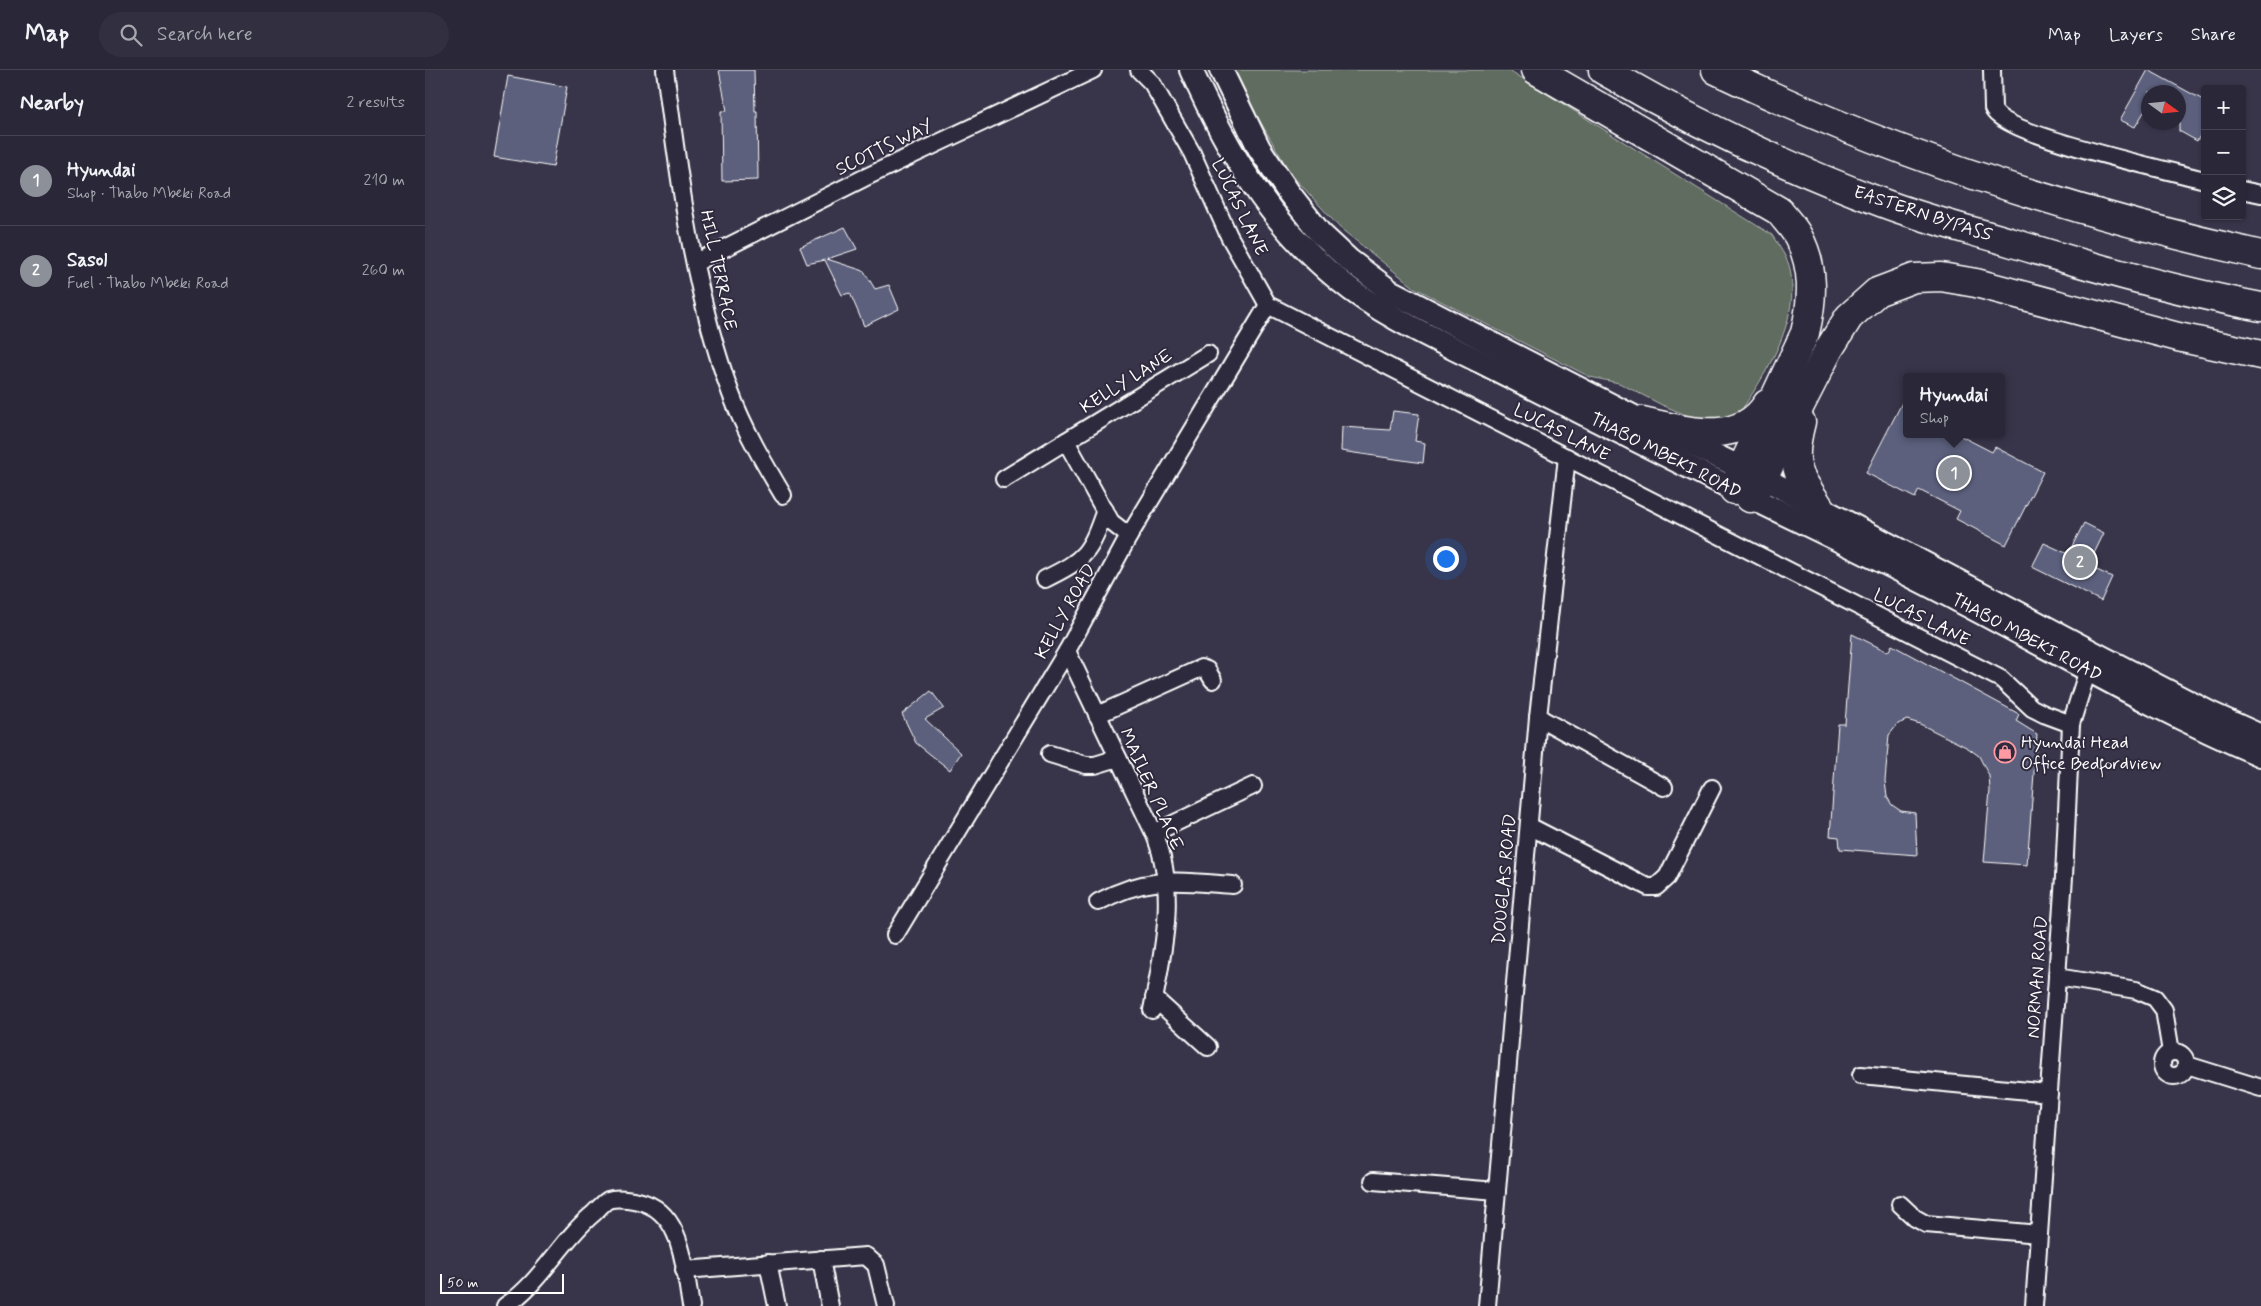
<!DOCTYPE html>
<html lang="en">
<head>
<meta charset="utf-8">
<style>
  :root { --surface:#2a2838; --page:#323040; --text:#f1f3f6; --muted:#a5a6ae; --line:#464453; --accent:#8c9099 }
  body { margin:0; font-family:Mynerve,sans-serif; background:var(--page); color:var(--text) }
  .controls { position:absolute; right:15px; top:15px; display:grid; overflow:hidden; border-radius:5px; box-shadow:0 1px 4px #0004 }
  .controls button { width:45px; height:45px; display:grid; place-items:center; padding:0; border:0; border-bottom:1px solid var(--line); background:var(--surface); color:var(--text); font:25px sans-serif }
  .compass { position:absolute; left:1716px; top:15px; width:45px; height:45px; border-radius:50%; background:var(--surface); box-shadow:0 1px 4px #0004; rotate:105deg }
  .scale { position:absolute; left:15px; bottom:12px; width:124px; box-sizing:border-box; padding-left:5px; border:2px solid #fff; border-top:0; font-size:14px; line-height:18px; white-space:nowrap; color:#fff; -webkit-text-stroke:4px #2f2a3d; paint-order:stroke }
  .you { position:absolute; left:1020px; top:488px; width:18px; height:18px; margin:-12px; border:4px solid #fff; border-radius:50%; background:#1a73e8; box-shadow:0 0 0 8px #1a73e833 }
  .badge { display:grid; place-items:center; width:32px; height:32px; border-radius:50%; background:var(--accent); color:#fff; font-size:16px; font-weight:700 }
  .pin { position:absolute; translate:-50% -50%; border:2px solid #fff; box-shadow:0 1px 5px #0006 }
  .popup { position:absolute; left:1478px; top:303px; width:102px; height:65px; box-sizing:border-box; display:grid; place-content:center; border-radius:5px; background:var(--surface); filter:drop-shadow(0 1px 4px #0005); font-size:16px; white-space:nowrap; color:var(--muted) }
  .popup b { font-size:19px; color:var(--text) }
  .popup::after { content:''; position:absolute; left:50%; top:100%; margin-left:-10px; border:10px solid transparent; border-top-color:var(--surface) }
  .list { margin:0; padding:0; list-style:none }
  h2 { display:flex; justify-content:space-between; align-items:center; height:65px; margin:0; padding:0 20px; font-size:21px }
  h2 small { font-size:16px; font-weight:400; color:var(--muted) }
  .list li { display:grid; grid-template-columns:32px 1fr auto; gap:15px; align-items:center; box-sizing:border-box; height:90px; padding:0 20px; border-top:1px solid var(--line) }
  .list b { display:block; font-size:19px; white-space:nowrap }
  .list p { margin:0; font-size:16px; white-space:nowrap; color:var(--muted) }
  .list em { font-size:16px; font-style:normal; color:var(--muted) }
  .icon { flex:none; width:28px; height:28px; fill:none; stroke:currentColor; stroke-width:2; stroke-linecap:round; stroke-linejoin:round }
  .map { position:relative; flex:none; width:1836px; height:1236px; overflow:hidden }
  header { display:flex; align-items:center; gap:30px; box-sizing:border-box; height:70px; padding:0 25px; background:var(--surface); border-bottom:1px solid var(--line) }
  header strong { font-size:24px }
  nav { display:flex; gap:28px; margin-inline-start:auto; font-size:18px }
  .search { width:350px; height:45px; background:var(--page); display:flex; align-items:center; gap:12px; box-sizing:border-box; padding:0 18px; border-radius:28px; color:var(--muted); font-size:19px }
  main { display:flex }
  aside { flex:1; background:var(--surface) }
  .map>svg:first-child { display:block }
  .green { fill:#616c60; stroke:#b0b6b0 }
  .building { fill:#5c607d; stroke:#fff }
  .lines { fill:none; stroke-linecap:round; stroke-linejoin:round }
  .street-casing { stroke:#fff; stroke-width:20 }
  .secondary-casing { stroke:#fff; stroke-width:26 }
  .highway-casing { stroke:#fff; stroke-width:31 }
  .street { stroke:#2f2a3d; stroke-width:16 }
  .secondary { stroke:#2f2a3d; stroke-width:22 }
  .highway { stroke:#2f2a3d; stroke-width:28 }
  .labels { text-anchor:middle; stroke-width:4; stroke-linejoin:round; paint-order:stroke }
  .street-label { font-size:18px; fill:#fff; stroke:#2f2a3d }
  .poi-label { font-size:18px; fill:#fff; stroke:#2f2a3d; text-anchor:start }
</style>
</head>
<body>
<header>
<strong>Map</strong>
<div class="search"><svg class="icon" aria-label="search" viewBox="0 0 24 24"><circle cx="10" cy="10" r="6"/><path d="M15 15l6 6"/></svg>Search here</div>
<nav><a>Map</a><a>Layers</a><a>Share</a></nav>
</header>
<main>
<aside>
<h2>Nearby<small>2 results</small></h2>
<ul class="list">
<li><span class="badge">1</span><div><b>Hyundai</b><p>Shop · Thabo Mbeki Road</p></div><em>210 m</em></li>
<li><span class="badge">2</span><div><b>Sasol</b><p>Fuel · Thabo Mbeki Road</p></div><em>260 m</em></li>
</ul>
</aside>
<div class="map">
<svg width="1836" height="1236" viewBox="0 0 1836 1236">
  <rect width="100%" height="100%" fill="#38354a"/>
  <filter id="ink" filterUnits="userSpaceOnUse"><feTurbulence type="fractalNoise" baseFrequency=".02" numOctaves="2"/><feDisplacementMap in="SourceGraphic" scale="10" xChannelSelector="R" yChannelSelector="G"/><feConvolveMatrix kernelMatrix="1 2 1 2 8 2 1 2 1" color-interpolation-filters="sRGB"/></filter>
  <g filter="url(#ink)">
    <path class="green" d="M 805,0 L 1084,0 L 1347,165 C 1353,175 1363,188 1365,199 C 1376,251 1340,306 1311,348 L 1283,354 L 1237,335 L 1194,313 L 1165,307 L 990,218 L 915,158 L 866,104 Z"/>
    <g class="building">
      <path d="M 294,0 L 329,0 L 330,41 L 332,41 L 333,110 L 297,111 L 296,41 L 302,41 Z"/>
      <path d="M 1723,0 L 1780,31 L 1780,57 L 1772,71 L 1754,61 L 1754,22 L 1724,22 L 1724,45 L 1719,42 L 1710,57 L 1695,50 Z"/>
      <path d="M 83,6 L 142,17 L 128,97 L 69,87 Z"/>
      <path d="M 420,157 L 432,179 L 402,189 L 439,201 L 450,219 L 464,215 L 474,239 L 439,256 L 425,223 L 417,225 L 400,190 L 382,194 L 375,177 Z"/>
      <path d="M 1482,323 L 1482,364 L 1532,364 L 1567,382 L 1570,377 L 1618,402 L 1581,475 L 1531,449 L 1535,441 L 1494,420 L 1490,428 L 1441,403 Z"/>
      <path d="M 968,341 L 994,344 L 990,371 L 1000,373 L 998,393 L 916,381 L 917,357 L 965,360 Z"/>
      <path d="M 1659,453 L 1679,463 L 1663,496 L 1687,507 L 1676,531 L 1607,497 L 1619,473 L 1643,484 Z"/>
      <path d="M 1427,564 L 1463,582 L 1467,575 L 1594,644 L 1591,651 L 1612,664 L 1602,795 L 1559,792 L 1565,720 L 1564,706 L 1554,686 L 1543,678 L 1495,654 L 1482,650 L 1473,654 L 1464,665 L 1460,711 L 1462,727 L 1467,735 L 1476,741 L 1490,743 L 1492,785 L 1415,779 L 1414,767 L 1405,766 L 1413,654 L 1420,654 Z"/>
      <path d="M 506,621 L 519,638 L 500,649 L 536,683 L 525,700 L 491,673 L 477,644 Z"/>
    </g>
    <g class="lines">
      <g class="street-casing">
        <g id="street">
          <path d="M 240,0 C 254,110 268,220 306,324 C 319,359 339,393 358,425"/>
          <path d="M 714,0 L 727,13 L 767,83 L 804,166 L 843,235 L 1576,609 L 1607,638 L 1619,644 L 1646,654"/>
          <path d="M 1567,0 L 1568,39 C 1578,65 1747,101 1780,110"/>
          <path d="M 1817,120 L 1836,124"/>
          <path d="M 270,193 L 439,108 L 668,0"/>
          <path d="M 641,371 L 686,452 L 704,466"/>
          <path d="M 579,409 L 783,284"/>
          <path d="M 620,509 C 661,489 665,483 680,440"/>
          <path d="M 642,581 L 729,763 C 753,819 738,883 727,940"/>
          <path d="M 672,645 L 776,598 L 782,600 L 788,610"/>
          <path d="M 1113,647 L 1239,717"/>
          <path d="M 625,684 L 661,695 L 670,695 L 693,688"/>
          <path d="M 1104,756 L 1223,817 L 1231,817 L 1242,807 L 1287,718"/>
          <path d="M 729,763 L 828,716"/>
          <path d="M 673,832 C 723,805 753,811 808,815"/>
          <path d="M 470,865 L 642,581 L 704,466 L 843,235"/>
          <path d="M 1632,907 L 1711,920 L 1730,928 L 1739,940 L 1746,982"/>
          <path d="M 729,928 L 783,977"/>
          <circle cx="1749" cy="994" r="12"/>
          <path d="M 1762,995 L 1836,1018"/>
          <path d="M 1436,1005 L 1624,1023"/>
          <path d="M 948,1111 L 1072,1121"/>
          <path d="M 1475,1134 L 1490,1148 L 1501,1154 L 1614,1164"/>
          <path d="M 396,1189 L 405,1236"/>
          <path d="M 343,1193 L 352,1236"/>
          <path d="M 259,1200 L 441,1186 L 451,1195 L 461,1236"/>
          <path d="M 80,1236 C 115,1214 136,1170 169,1143 C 173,1139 178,1133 183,1130 C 192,1127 204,1129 213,1131 C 259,1141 259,1199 266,1236"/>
          <path d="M 1062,1236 L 1113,647 L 1142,387"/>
          <path d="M 1609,1236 L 1639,807 L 1646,654 L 1666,590"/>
        </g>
      </g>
      <g class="secondary-casing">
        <g id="secondary">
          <path d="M 766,0 C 803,82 844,153 915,211 C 956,245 1008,268 1056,292 C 1124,326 1192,360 1260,395 C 1351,441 1444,483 1534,531 C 1634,583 1732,641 1836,685"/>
          <path d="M 796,0 L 834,78 L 864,123 L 895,163 L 924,190 L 965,221 L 1217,351 L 1338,408 L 1669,583 L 1785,643 L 1836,666"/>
        </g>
      </g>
      <g class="highway-casing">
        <g id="highway">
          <path d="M 1111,0 L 1354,141 C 1360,149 1368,157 1373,166 C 1390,197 1388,230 1380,263 L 1317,398 L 1309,420"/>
          <path d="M 1178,0 C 1267,52 1362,97 1458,133 C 1500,149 1545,160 1588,173 C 1669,198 1752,221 1836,237"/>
          <path d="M 1291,0 C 1464,84 1649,143 1836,185"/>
          <path d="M 1217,351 C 1259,360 1314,378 1342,334"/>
          <path d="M 1376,352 C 1364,398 1373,404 1397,441"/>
          <path d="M 1325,428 L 1338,408 L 1404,279 L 1424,247 L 1452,222 L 1489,208 L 1516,207 L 1551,213 L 1753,267 L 1836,285"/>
        </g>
      </g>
      <use href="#street" class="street"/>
      <use href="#secondary" class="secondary"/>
      <use href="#highway" class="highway"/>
    </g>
  </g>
  <defs>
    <g id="shop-ring" transform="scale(1.125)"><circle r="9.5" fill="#2f2a3d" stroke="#ff9aa2" stroke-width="1.5"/><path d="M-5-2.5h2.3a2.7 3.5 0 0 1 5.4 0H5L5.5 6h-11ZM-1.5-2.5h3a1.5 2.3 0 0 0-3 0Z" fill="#ff9aa2"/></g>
  </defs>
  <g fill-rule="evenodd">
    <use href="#shop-ring" x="1580" y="682"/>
  </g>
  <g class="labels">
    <g class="street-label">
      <text transform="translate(459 77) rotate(-26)" y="6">SCOTTS WAY</text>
      <text transform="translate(815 137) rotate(64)" y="6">LUCAS LANE</text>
      <text transform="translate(1498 143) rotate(18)" y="6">EASTERN BYPASS</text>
      <text transform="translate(294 200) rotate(78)" y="6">HILL TERRACE</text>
      <text transform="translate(701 311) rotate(-32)" y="6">KELLY LANE</text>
      <text transform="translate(1137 362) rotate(27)" y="6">LUCAS LANE</text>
      <text transform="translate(1241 385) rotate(27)" y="6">THABO MBEKI ROAD</text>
      <text transform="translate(640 541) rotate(-61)" y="6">KELLY ROAD</text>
      <text transform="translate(1497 547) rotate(27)" y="6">LUCAS LANE</text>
      <text transform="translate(1602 567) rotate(28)" y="6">THABO MBEKI ROAD</text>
      <text transform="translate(727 719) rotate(66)" y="6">MAILER PLACE</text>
      <text transform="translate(1079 809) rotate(-85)" y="6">DOUGLAS ROAD</text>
      <text transform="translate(1612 907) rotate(-86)" y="6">NORMAN ROAD</text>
    </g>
    <g class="poi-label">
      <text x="1596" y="678">Hyundai Head<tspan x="1596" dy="21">Office Bedfordview</tspan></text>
    </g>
  </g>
</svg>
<div class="controls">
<button>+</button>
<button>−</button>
<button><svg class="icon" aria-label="layers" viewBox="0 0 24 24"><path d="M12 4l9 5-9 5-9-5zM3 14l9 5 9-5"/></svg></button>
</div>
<svg class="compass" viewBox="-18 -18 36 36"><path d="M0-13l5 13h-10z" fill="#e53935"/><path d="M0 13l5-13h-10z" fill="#a5a6ae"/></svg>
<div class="scale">50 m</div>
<div class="you"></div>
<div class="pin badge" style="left:1529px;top:403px">1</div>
<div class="popup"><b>Hyundai</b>Shop</div>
<div class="pin badge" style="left:1655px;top:492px">2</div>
</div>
</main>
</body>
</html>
